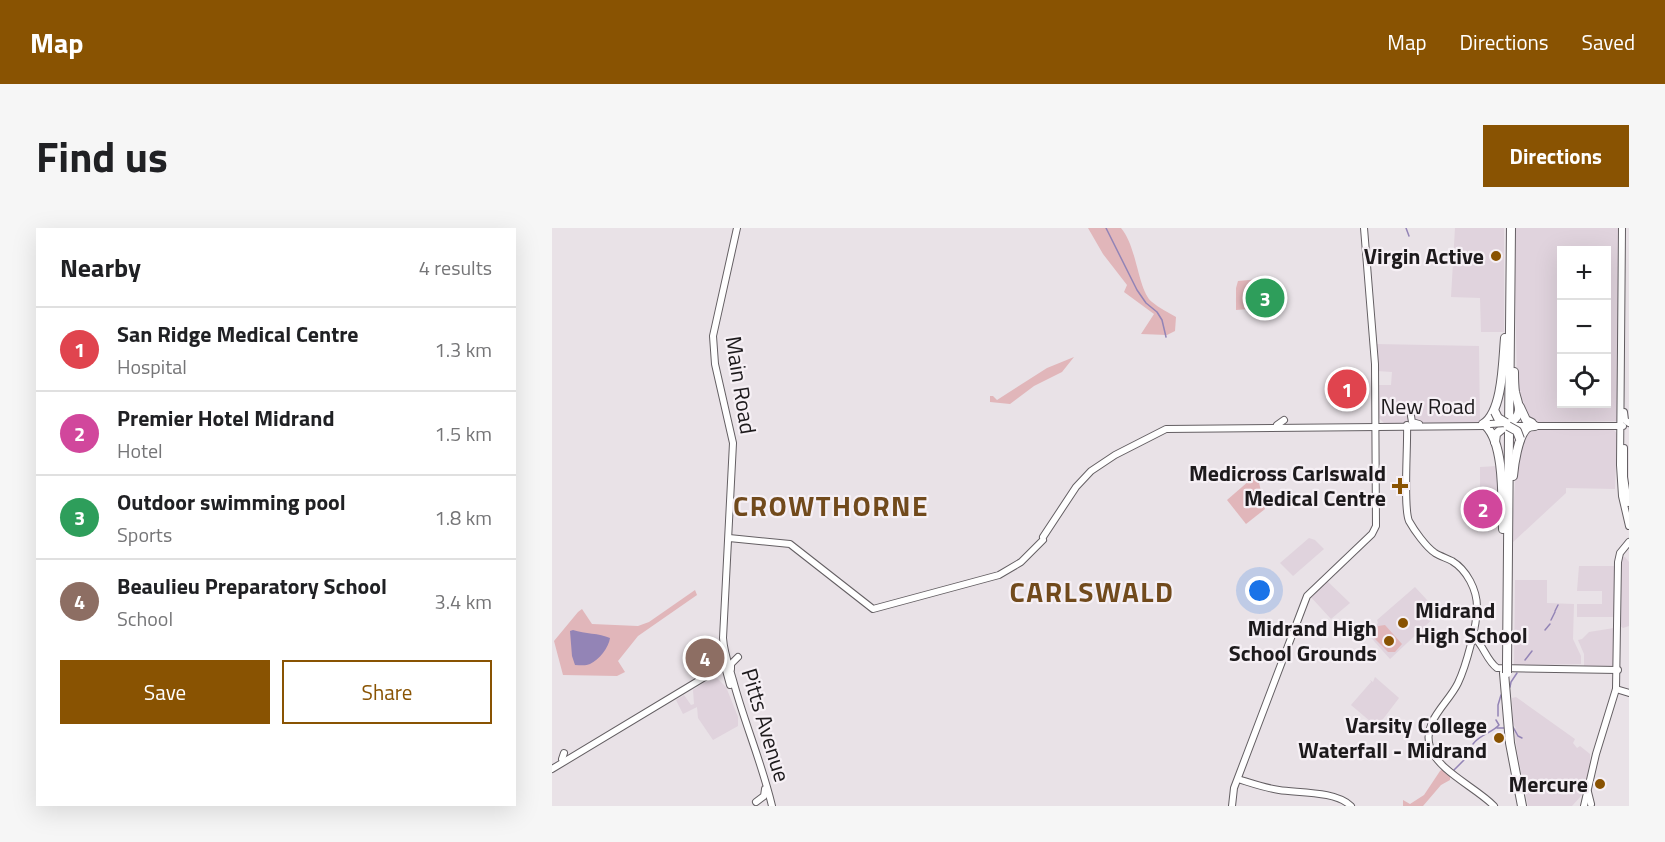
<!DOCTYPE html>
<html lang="en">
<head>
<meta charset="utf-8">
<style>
  :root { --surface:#fff; --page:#f6f6f6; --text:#202124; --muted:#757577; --line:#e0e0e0; --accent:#895302 }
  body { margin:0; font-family:"Titillium Web",sans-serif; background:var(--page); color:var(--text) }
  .controls { position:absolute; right:18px; top:18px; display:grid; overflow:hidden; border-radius:0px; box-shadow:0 6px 24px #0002 }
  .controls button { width:54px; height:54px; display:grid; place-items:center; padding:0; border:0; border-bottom:2px solid var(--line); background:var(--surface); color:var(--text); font:30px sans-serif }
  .you { position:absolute; left:708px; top:363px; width:21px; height:21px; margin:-15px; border:4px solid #fff; border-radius:50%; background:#1a73e8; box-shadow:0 0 0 9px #1a73e833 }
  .badge { display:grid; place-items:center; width:39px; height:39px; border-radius:50%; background:var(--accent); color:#fff; font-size:20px; font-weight:700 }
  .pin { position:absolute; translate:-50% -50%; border:3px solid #fff; box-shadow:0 2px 6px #0006 }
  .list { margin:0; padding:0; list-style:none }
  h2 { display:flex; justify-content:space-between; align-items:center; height:78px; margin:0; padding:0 24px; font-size:26px }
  h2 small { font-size:20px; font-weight:400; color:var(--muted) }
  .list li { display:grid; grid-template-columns:39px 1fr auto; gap:18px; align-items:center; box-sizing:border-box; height:84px; padding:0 24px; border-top:2px solid var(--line) }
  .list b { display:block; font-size:22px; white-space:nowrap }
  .list p { margin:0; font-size:20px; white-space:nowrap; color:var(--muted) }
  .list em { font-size:20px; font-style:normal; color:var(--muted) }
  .actions { display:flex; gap:12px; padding:18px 24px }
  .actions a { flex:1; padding:14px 0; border:2px solid var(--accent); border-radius:0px; text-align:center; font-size:21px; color:var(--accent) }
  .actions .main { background:var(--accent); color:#fff }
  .icon { flex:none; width:33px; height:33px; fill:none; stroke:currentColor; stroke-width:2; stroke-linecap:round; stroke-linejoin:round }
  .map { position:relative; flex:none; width:1077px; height:578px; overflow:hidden; border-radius:0px }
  header { display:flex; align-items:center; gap:36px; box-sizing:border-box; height:84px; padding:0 30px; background:var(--accent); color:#fff }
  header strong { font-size:28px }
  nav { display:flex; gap:33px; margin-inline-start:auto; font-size:21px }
  .intro { display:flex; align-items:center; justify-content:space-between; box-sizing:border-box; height:144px; padding:0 36px }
  h1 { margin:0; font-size:42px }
  .button { padding:15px 27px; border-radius:0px; background:var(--accent); color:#fff; font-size:21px; font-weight:700 }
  main { display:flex; gap:36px; padding:0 36px }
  aside { flex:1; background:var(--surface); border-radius:0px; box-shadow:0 6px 24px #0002 }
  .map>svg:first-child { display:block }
  .built { fill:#e0d3dd; fill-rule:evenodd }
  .green { fill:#e1b6ba }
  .water { fill:#9384b6 }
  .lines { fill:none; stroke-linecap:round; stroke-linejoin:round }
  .stream { stroke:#9384b6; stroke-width:1.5 }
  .major-casing { stroke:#645f63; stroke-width:8 }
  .highway-casing { stroke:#645f63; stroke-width:10 }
  .major { stroke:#fff; stroke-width:6 }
  .highway { stroke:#fff; stroke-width:8 }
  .major-bridge-casing { stroke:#645f63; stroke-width:8; stroke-linecap:butt }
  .highway-bridge-casing { stroke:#645f63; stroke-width:10; stroke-linecap:butt }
  .major-bridge { stroke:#fff; stroke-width:6 }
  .highway-bridge { stroke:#fff; stroke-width:8 }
  .poi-dot { fill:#895302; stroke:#f6f0f5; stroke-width:2 }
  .labels { text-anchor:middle; stroke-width:4.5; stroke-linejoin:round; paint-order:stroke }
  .poi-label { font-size:22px; font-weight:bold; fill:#1d1a1c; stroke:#f6f0f5; text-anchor:end }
  .street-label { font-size:22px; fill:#1d1a1c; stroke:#f6f0f5 }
  .district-label { font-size:28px; font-weight:bold; letter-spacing:1.5px; fill:#714a1c; stroke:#f6f0f5 }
</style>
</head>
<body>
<header>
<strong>Map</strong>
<nav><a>Map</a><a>Directions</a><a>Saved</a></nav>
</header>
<div class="intro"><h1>Find us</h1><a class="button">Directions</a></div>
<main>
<aside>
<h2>Nearby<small>4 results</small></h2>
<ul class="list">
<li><span class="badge" style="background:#e0444e">1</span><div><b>San Ridge Medical Centre</b><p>Hospital</p></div><em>1.3 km</em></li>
<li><span class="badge" style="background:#d1479c">2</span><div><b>Premier Hotel Midrand</b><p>Hotel</p></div><em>1.5 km</em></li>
<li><span class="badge" style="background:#2e9e5b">3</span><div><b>Outdoor swimming pool</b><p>Sports</p></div><em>1.8 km</em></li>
<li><span class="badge" style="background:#8d6e63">4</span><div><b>Beaulieu Preparatory School</b><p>School</p></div><em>3.4 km</em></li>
</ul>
<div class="actions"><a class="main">Save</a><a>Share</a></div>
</aside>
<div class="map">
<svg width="1077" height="578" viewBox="0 0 1077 578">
  <rect width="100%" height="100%" fill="#e9e2e7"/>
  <g class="built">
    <path d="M 903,0 L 952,0 L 952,104 L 929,104 L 928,70 L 899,69 Z"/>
    <path d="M 962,0 L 1067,0 L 1065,193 L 983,194 L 976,190 L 965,159 ZM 1010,22 L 1054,22 L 1054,176 L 1010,176 Z"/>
    <path d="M 824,116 L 927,118 L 928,195 L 832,195 L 825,188 L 825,157 L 839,157 L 840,144 L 825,143 Z"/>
    <path d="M 1059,200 L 1065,205 L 1063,261 L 1014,260 L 1014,265 L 959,316 L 964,240 L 970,217 L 977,201 Z"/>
    <path d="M 945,238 L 947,273 L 928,273 L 928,239 Z"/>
    <path d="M 757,310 L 763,312 L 772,321 L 741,348 L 728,335 Z"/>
    <path d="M 1070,329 L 1073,329 L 1077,334 L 1077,398 L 1071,400 L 1068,398 Z"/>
    <path d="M 1027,338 L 1063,338 L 1064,340 L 1064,389 L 1025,389 L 1025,376 L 1050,376 L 1050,363 L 1025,363 Z"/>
    <path d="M 774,352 L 798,375 L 779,391 L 757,367 Z"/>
    <path d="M 963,352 L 995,352 L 995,375 L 1022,376 L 1021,411 L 1029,428 L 1029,436 L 982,437 L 981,440 L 962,439 Z"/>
    <path d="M 863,359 L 887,385 L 838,431 L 814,404 L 819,404 L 826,395 L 825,392 Z"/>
    <path d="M 1062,400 L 1062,436 L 1059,440 L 1032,439 L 1032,426 L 1026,412 L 1030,411 L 1037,404 Z"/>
    <path d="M 154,413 L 161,424 L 159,433 L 143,445 L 135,432 L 141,428 L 145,435 L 148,434 L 141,421 Z"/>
    <path d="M 823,449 L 847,470 L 825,499 L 799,477 L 819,454 L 818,452 L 821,454 Z"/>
    <path d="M 165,450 L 174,459 L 186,489 L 186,498 L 161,512 L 146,490 L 145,479 L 131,486 L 124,472 L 132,467 L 139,477 L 142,476 L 141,462 L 151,455 Z"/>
    <path d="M 964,469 L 1023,511 L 1021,515 L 1025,520 L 1028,518 L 1038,526 L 1038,536 L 1030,567 L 1020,578 L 976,578 L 966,529 L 962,501 L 964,500 L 961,496 L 960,470 Z"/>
  </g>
  <g class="green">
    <path d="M 536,0 L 569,0 C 585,18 586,63 600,74 C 607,80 616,84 624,89 L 623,103 L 615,107 L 589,106 L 602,86 L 572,64 L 575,57 L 551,26 Z"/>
    <path d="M 708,51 L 710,80 L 684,82 L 684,60 L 686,53 Z"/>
    <path d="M 522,129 L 510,144 L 482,158 L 458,176 L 438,174 L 438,168 L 441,168 L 445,172 L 495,140 Z"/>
    <path d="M 705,246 L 713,281 L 694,296 L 675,272 Z"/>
    <path d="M 143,362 L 145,367 L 86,408 L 66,433 L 73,444 L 65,448 L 11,447 L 2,413 L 26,384 L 30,381 L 40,396 L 86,398 L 97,394 Z"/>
    <path d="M 833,397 L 850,416 L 843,424 L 836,424 L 821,409 L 821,402 L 826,398 Z"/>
    <path d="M 891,541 L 898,546 L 898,552 L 889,557 L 871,578 L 851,578 L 851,572 L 858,576 L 872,567 L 888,543 Z"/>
  </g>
  <path class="water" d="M 21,402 C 33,406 47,405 58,410 C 57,419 47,432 38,436 C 34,438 28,437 23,437 L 20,428 L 18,403 Z"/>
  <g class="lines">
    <g class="stream">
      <path d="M 554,0 L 585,62 L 594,75 L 605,84 L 610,92 L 614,109"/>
      <path d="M 854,0 L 857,8"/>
      <path d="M 959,351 L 959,421"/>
      <path d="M 1003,383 L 1006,377"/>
      <path d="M 999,392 L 1003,384"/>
      <path d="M 993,402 L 998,396"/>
      <path d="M 973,432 L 980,423"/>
      <path d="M 958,459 L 959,454 L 965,445"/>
      <path d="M 946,488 L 946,477 L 949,467"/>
      <path d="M 961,499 L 966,508 L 970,510"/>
      <path d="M 945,500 L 952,500"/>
      <path d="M 921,516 C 928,506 940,505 947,497 L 944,492"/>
      <path d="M 902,542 L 918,526 L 920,519"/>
    </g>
    <g class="major-casing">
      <g id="major">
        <path d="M 185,0 L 161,108 L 163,136 L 181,215 L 171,410 C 172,425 177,438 181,452 C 192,494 210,535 220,578"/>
        <path d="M 1070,0 L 1068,237 L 1070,268 L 1077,298"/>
        <path d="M 1072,184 L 1073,192 L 1077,195"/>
        <path d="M 859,188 L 860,194 L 867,196"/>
        <path d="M 725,197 L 732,192"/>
        <path d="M 855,197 C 856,216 851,279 857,293 C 862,302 874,319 883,325 C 888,328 894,330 900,333 C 915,342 925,362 925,379 C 925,398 914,438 906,455 C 896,476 870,493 878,519 C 886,543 925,560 942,578"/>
        <path d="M 958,198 L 1071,198"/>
        <path d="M 1072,220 L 1072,249 L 1076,275"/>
        <path d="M 491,309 L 524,259 L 539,243 L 563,227 L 614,201 L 934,198"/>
        <path d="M 177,310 L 238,316 L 321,381 L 447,347 L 469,334 L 491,312"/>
        <path d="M 920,407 C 932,417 934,432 945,440 L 1066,442"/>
        <path d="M 172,435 L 178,457"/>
        <path d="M 179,441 L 179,436 L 186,429"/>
        <path d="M 1064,461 L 1077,465"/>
        <path d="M 10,531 L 12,525"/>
        <path d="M 0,541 L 176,435"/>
        <path d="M 686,551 C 699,555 713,560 727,562 C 747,565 784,563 799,578"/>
        <path d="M 1036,564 L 1039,576"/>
        <path d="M 204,574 L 212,568 L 213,561"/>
        <path d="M 680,578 L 682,560 L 755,368 L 820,306 L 824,298 L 823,136 L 812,0"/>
        <path d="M 1032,578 L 1044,526 L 1064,461 L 1066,334 L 1068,325 L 1077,314"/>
      </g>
    </g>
    <g class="highway-casing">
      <g id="highway">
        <path d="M 968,179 L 974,192 L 980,195"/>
        <path d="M 959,194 C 972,185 966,177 963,164 C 962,157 962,151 962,144"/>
        <path d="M 931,196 C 951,184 951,131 953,110"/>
        <path d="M 934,198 C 953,217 950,274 951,301"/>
        <path d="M 957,202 L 959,0"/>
        <path d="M 943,214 L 944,206 L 951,200"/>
        <path d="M 961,248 C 962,236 966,210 974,201 C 977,198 979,198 983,198"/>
        <path d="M 955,437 L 957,205"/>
        <path d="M 952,445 L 958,515 L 970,578"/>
      </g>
    </g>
    <use href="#major" class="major"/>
    <use href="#highway" class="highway"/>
    <g class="major-bridge-casing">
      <path id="major-bridge" d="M 938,196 L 954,195"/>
    </g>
    <g class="highway-bridge-casing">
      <g id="highway-bridge">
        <path d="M 943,184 L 946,190 L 954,195"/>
        <path d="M 956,198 L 965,203 L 968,211"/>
        <path d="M 955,445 L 955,437"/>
      </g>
    </g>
    <use href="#major-bridge" class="major-bridge"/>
    <use href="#highway-bridge" class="highway-bridge"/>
  </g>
  <g class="poi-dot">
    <circle cx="944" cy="28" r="6"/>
    <path d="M845 249h6v6h6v6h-6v6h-6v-6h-6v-6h6z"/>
    <circle cx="851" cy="395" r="6"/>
    <circle cx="837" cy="413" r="6"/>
    <circle cx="947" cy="510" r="6"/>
    <circle cx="1048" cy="556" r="6"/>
  </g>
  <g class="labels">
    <g class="poi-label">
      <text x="932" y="36">Virgin Active</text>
      <text x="834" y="253">Medicross Carlswald<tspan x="834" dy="25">Medical Centre</tspan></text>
      <text x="863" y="390" text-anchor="start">Midrand<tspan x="863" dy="25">High School</tspan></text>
      <text x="825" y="408">Midrand High<tspan x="825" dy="25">School Grounds</tspan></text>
      <text x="935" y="505">Varsity College<tspan x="935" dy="25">Waterfall - Midrand</tspan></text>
      <text x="1036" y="564">Mercure</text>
    </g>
    <g class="street-label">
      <text transform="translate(189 157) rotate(81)" y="8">Main Road</text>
      <text x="876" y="186">New Road</text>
      <text transform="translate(214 497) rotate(73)" y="8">Pitts Avenue</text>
    </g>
    <g class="district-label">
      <text x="279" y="288">CROWTHORNE</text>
      <text x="540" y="374">CARLSWALD</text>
    </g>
  </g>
</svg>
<div class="controls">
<button>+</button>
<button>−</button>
<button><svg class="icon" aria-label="locate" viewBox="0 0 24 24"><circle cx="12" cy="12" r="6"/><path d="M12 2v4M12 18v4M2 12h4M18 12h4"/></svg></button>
</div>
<div class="you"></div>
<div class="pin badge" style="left:795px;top:161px;background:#e0444e">1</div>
<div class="pin badge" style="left:931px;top:281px;background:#d1479c">2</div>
<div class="pin badge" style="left:713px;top:70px;background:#2e9e5b">3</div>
<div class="pin badge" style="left:153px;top:430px;background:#8d6e63">4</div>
</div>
</main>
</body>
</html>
